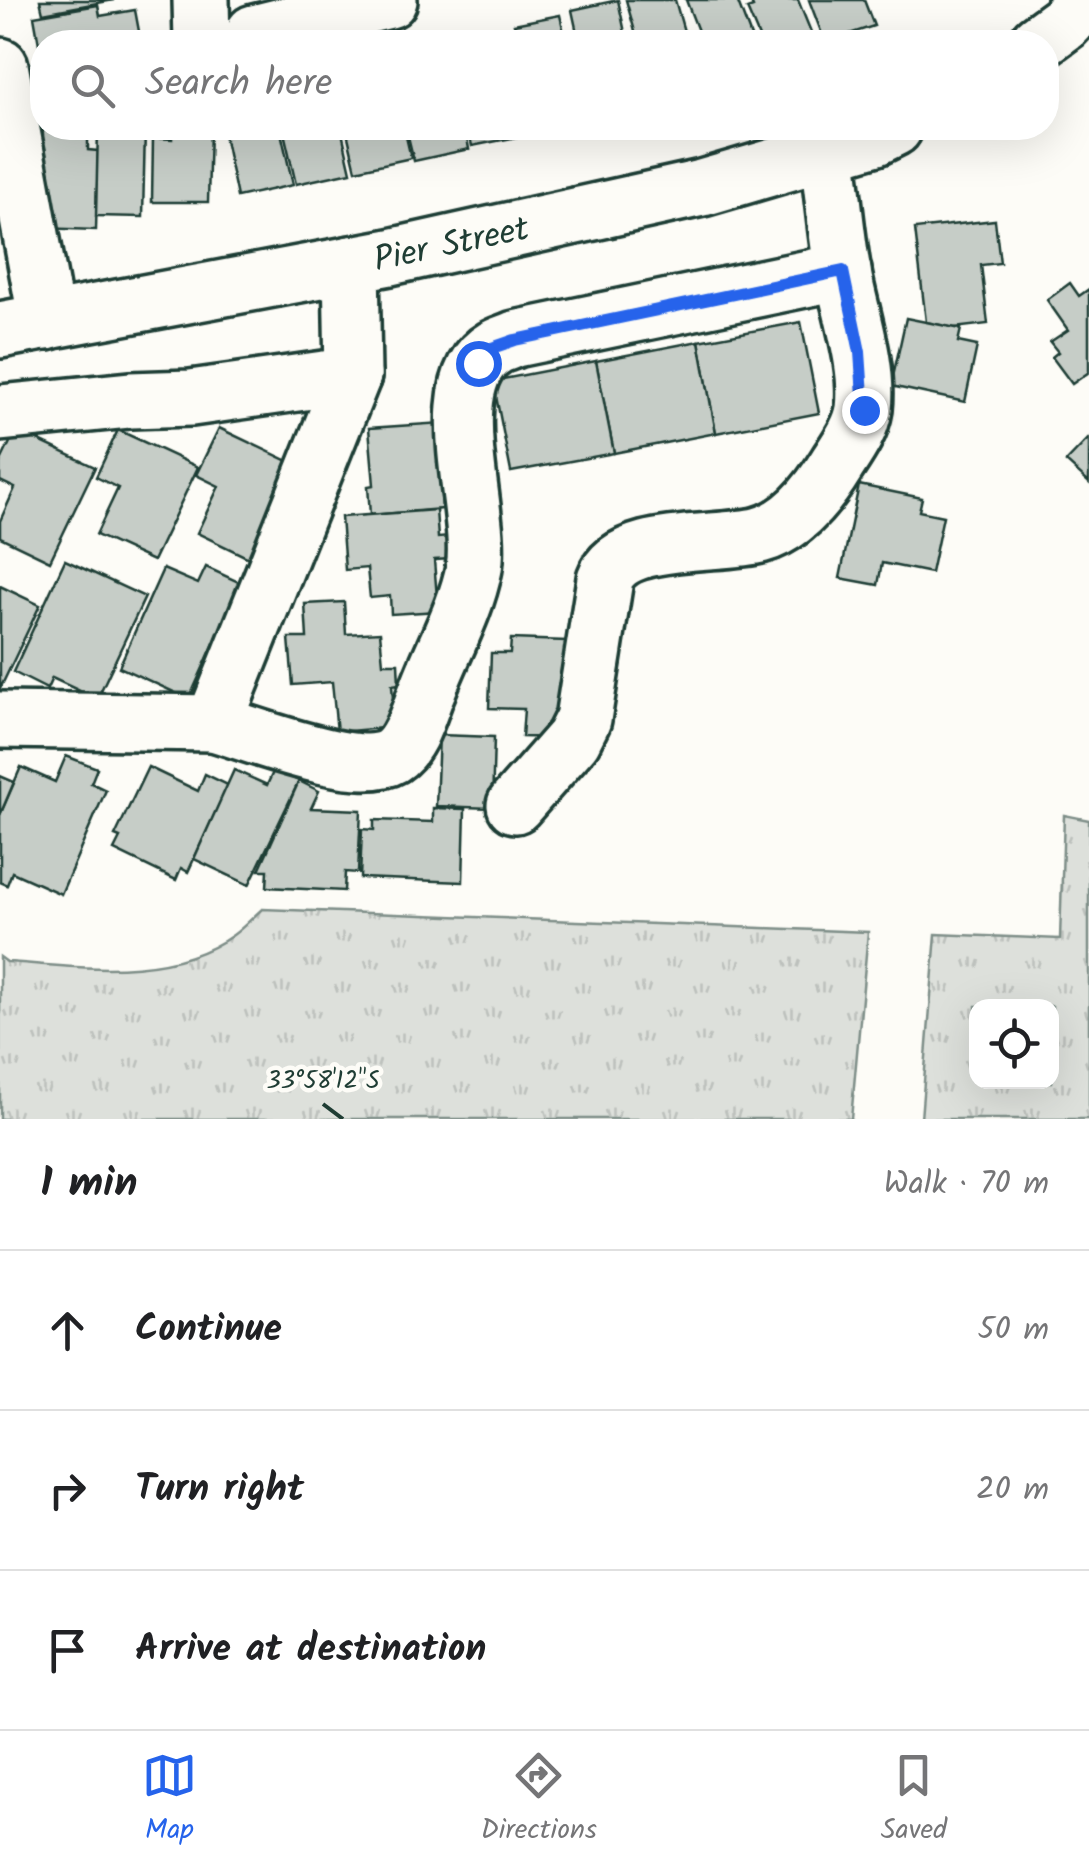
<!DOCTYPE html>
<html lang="en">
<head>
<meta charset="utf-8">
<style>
  :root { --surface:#fff; --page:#f2f2f2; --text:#202124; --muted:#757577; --line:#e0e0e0; --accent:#2563eb }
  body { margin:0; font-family:Kalam,sans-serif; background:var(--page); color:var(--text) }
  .controls { position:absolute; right:30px; bottom:30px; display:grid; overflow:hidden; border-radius:20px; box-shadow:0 10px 40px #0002 }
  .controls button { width:90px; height:90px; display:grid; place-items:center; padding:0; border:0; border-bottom:2px solid var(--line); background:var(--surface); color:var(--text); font:50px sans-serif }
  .stop { position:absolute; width:30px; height:30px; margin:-22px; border:8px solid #2563eb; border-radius:50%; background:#fff }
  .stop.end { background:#2563eb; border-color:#fff; box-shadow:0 2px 10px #0008 }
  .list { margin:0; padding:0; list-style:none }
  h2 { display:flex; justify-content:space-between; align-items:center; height:130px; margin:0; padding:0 40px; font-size:42px }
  h2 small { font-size:32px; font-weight:400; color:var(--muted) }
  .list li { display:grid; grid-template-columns:65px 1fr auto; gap:30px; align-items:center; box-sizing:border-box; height:160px; padding:0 40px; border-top:2px solid var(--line) }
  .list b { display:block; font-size:38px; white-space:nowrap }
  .list em { font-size:32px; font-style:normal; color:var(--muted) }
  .icon { flex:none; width:55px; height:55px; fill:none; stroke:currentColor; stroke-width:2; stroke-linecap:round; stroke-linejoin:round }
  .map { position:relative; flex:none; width:1089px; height:1119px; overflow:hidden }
  .search { position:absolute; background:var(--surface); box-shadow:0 10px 40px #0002; left:30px; right:30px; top:30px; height:110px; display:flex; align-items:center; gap:25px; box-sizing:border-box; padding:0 35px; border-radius:40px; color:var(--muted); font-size:38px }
  .sheet { height:610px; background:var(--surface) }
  nav { display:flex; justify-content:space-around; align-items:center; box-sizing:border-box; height:140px; border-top:2px solid var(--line); background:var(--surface); font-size:28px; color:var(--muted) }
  nav a { display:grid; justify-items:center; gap:5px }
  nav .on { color:var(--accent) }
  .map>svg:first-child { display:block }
  .grass { fill:url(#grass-tufts); stroke:#7e8e88; stroke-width:2.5; fill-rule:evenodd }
  .building { fill:#c6cdc7; stroke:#1f3d34; stroke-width:2.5 }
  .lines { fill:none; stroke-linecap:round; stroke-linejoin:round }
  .minor-casing { stroke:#1f3d34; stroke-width:62 }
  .minor { stroke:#fdfcf7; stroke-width:55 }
  .route { stroke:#2563eb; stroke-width:12 }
  .ticks { fill:none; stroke:#1f3d34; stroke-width:4 }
  .labels { text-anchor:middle; stroke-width:9; stroke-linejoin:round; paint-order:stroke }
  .street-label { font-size:35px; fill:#1f3d34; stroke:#fdfcf7 }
  .ticks-label { font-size:25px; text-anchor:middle; fill:#1f3d34; stroke:#fdfcf7; stroke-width:9; stroke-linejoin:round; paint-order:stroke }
</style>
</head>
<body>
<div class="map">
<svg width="1089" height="1119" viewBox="0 0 1089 1119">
  <defs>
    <pattern id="grass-tufts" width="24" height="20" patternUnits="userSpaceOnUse" patternTransform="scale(2.5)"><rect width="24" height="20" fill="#dde0db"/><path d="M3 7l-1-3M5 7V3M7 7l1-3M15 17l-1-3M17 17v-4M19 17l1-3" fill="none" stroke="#bdc1bd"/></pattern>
  </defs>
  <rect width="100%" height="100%" fill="#fdfcf7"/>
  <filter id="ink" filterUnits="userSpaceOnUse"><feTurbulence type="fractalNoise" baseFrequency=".01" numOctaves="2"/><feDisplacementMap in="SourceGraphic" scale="20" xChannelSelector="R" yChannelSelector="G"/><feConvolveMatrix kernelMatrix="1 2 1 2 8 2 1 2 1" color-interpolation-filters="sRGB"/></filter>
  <g filter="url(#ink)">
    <g class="grass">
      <path d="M 1064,815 L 1089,820 L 1089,1119 L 921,1119 L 936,934 L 1060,939 ZM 976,1006 L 1052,1006 L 1052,1082 L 976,1082 Z"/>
      <path d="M 262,909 L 868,932 L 851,1119 L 0,1119 L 0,957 L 7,962 C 80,967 169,981 233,935 C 243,928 252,918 262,909 Z"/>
    </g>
    <g class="building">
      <path d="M 40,0 L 114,0 L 43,13 Z"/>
      <path d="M 618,0 L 627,42 L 579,42 L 572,10 Z"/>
      <path d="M 626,0 L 675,0 L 687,42 L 638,42 Z"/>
      <path d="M 686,0 L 737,0 L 753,42 L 694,42 L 691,34 L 698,31 Z"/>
      <path d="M 750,0 L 798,0 L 815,42 L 761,42 L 747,9 L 753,7 Z"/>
      <path d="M 809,0 L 864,0 L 874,26 L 825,42 Z"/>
      <path d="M 98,5 L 100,16 L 135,10 L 141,42 L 42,42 L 42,61 L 34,16 Z"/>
      <path d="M 560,15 L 566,42 L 519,42 L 514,24 Z"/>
      <path d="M 503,29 L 506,42 L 458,42 L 457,39 Z"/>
      <path d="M 43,128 L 88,128 L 88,150 L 98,151 L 96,230 L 41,228 Z"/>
      <path d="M 98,128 L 145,128 L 143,217 L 96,216 Z"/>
      <path d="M 158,128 L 210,128 L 208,202 L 152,202 L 153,138 L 172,139 L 172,129 Z"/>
      <path d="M 232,128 L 280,128 L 293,185 L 237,197 L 224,135 L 233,133 Z"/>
      <path d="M 283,128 L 341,128 L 351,172 L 296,184 Z"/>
      <path d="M 346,128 L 404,128 L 411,158 L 356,170 Z"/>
      <path d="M 406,128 L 465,128 L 469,149 L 414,161 Z"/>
      <path d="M 468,128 L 526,128 L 527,135 L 472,146 Z"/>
      <path d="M 995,220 L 1000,263 L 981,265 L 988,324 L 954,328 L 926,322 L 915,229 Z"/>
      <path d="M 1070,283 L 1079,296 L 1089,289 L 1089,372 L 1072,384 L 1052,357 L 1058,352 L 1050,342 L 1068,330 L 1047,300 Z"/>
      <path d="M 906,318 L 961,329 L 958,342 L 977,346 L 965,402 L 891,386 Z"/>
      <path d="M 801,322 L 819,413 L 716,433 L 699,341 Z"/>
      <path d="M 699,341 L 716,433 L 614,453 L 596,361 Z"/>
      <path d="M 596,361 L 614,453 L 511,472 L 493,381 Z"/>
      <path d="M 442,423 L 446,470 L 439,470 L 442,509 L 370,515 L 368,486 L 374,485 L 369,428 Z"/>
      <path d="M 219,428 L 301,467 L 257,562 L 197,533 L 219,486 L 196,475 Z"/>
      <path d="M 16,430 L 95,467 L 50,561 L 0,537 L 0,521 L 15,488 L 0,481 L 0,463 Z"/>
      <path d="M 118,430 L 198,467 L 153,561 L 96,535 L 118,488 L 96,477 Z"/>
      <path d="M 1089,438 L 1089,483 L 1066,462 Z"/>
      <path d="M 859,485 L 922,498 L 919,511 L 943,516 L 931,573 L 882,563 L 878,585 L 840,578 Z"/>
      <path d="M 436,510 L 438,538 L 450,537 L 452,559 L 434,560 L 438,611 L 391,614 L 390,596 L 370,598 L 367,568 L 345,570 L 341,517 Z"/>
      <path d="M 65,560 L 145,597 L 97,699 L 52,678 L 47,689 L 13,672 Z"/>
      <path d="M 206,567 L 241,583 L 189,699 L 119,667 L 163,569 L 198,584 Z"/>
      <path d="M 0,586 L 40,605 L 0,689 Z"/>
      <path d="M 344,602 L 346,634 L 380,632 L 383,663 L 398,663 L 399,684 L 392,685 L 395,727 L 337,732 L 332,682 L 293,685 L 289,638 L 307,638 L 305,604 Z"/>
      <path d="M 511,639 L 567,641 L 563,738 L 522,737 L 524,709 L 489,708 L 491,653 L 510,653 Z"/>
      <path d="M 439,735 L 494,737 L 492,808 L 436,806 Z"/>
      <path d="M 66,756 L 97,768 L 91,783 L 106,790 L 61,894 L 12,872 L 7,885 L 0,882 L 0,815 L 21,767 L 55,782 Z"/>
      <path d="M 148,767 L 198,791 L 205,774 L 228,785 L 188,872 L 181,868 L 176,880 L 114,850 L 120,838 L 115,836 Z"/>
      <path d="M 234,770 L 267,785 L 274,770 L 299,781 L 249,885 L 194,859 Z"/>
      <path d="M 0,776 L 14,782 L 0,815 Z"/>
      <path d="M 299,781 L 319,791 L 311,808 L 361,810 L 358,873 L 345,872 L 344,891 L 267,887 L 268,870 L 259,870 Z"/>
      <path d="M 433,808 L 465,809 L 463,882 L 360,878 L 362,829 L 374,830 L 374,820 L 433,822 Z"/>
    </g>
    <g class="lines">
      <g class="minor-casing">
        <g id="minor">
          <path d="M 201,0 L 202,42"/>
          <path d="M 254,33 L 389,0"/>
          <path d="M 1038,42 L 1064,23 L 1086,0"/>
          <path d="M 0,66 L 47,322"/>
          <path d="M 0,330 L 390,257 L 702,188 L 876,137 L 894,128"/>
          <path d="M 0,413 L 130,400 L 191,398 L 353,375"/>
          <path d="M 0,720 L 214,723 L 353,375 L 351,264"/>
          <path d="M 214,723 C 252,734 358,776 392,756 C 412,743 419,710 428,689 C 443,649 466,610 474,568 C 484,513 435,383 494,348 C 500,344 509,342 515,339 L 843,271"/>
          <path d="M 515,805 L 573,739 L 583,719 L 605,579 C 621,534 719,546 760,535 C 794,526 820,492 837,464 C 848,447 861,429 864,409 C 869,365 851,316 843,273 C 836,233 833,192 827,151"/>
        </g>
      </g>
      <use href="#minor" class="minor"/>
    </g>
  </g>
  <g class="lines" filter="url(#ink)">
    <path class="route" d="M 478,363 L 492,348 L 515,340 L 843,271 L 860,352 L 864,410"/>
  </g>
  <path class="ticks" d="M 323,1104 L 343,1119"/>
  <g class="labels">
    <g class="street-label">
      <text transform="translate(451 243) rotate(-12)" y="12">Pier Street</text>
    </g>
  </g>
  <g class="ticks-label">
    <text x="323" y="1088">33°58'12"S</text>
  </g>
</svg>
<div class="controls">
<button><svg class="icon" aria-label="locate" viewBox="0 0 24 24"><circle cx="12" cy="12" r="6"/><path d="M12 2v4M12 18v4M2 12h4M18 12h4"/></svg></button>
</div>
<div class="stop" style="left:478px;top:363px"></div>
<div class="stop end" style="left:864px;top:410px"></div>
<div class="search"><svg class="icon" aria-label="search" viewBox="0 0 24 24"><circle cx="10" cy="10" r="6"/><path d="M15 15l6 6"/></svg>Search here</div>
</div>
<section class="sheet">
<h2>1 min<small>Walk · 70 m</small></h2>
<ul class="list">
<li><svg class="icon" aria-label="ahead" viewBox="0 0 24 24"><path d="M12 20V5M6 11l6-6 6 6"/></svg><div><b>Continue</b></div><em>50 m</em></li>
<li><svg class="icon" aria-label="right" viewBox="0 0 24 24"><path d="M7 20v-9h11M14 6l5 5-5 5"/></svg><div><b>Turn right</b></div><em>20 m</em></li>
<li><svg class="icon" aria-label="arrive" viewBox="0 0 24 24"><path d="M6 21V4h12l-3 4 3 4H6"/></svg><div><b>Arrive at destination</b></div></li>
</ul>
</section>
<nav>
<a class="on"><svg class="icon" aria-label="map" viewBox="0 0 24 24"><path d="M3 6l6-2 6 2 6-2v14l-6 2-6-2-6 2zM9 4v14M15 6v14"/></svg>Map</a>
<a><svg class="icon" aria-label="directions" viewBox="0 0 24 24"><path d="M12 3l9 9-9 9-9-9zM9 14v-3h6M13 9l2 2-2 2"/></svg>Directions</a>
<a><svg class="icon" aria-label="saved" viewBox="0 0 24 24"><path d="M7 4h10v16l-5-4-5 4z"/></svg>Saved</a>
</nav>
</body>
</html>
